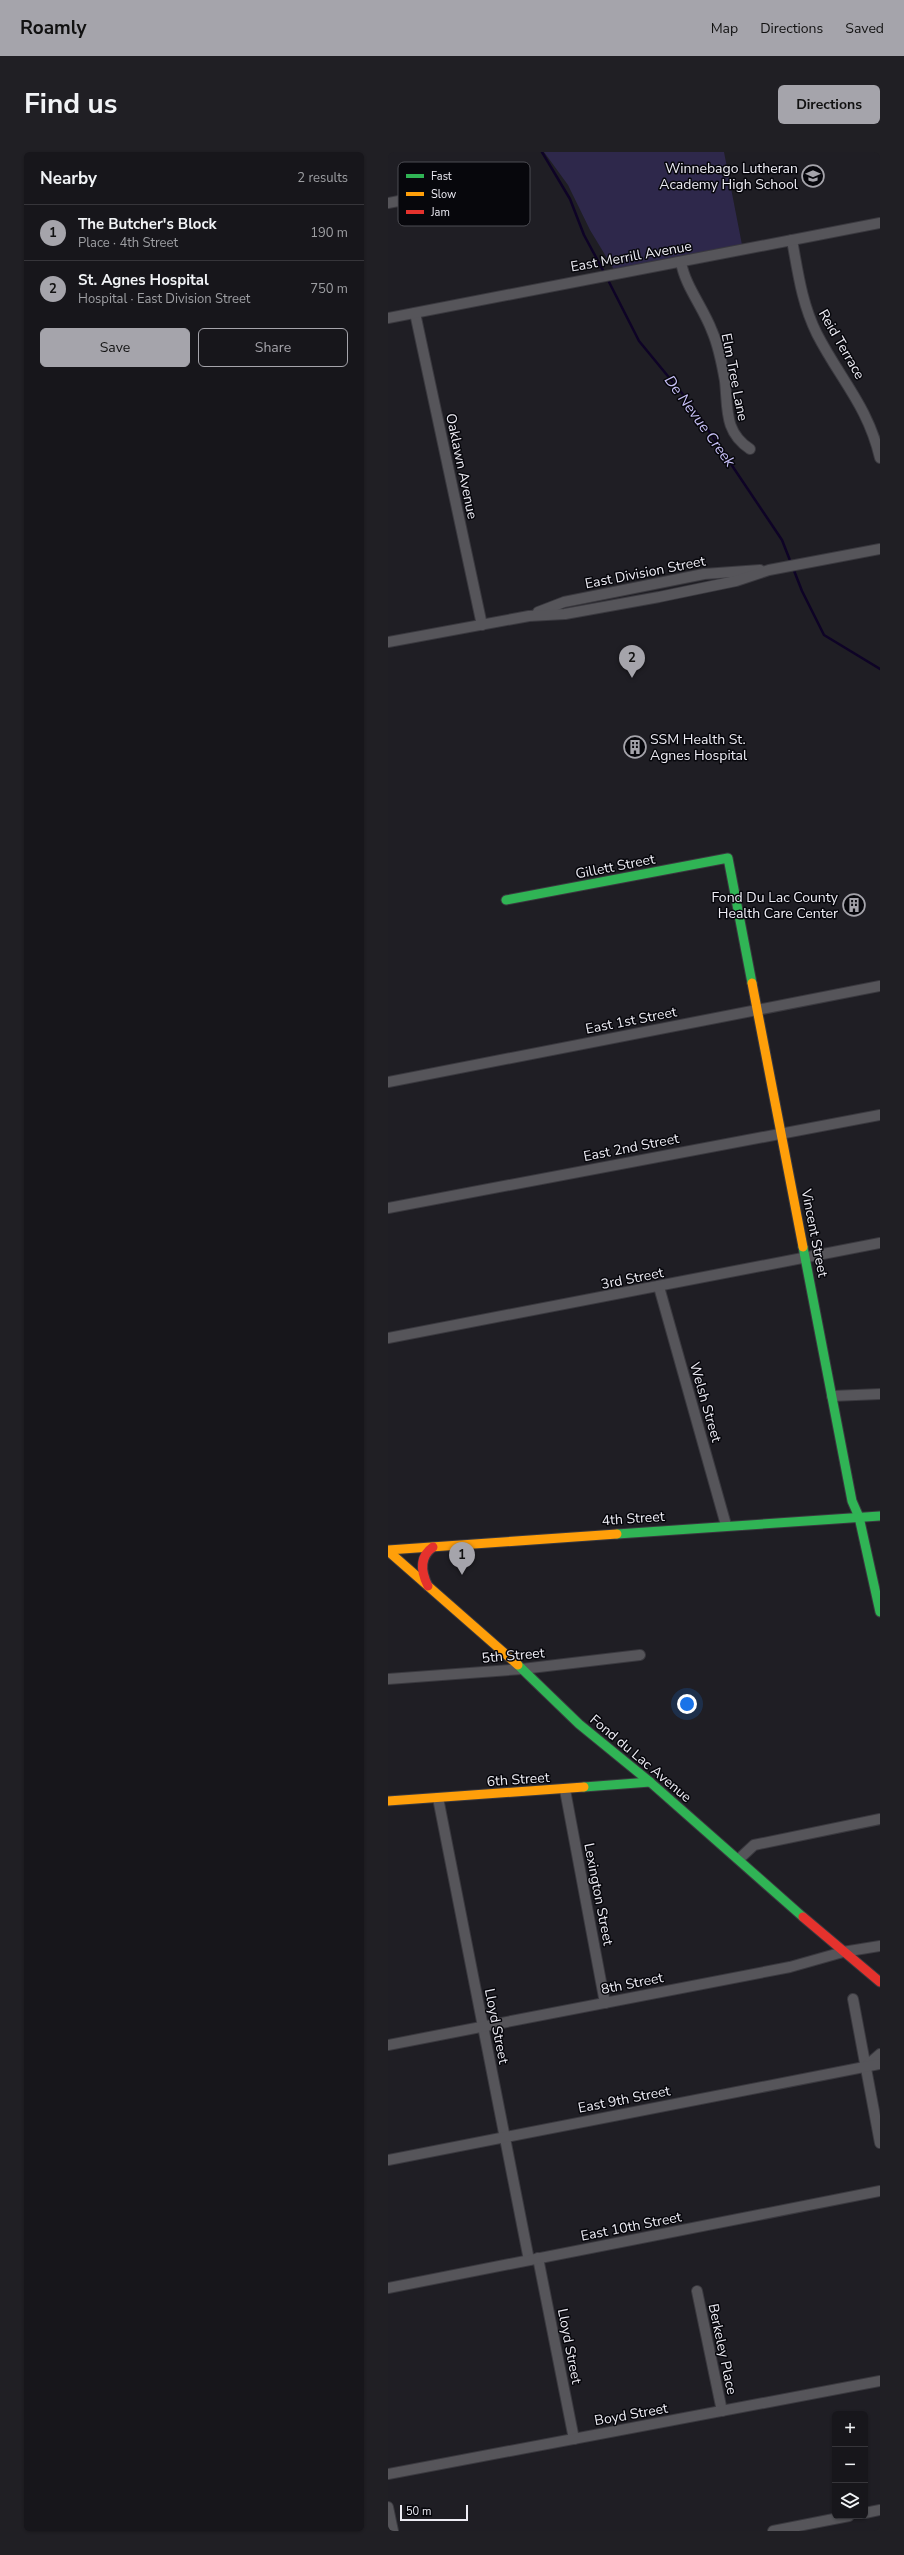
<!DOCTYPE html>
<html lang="en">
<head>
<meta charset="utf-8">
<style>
  :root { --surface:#17161b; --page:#201f24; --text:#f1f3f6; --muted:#9e9fa3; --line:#36353a; --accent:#a5a4ab }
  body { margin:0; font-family:"Nunito Sans",sans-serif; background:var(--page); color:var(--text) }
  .controls { position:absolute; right:12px; bottom:12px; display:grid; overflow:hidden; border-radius:6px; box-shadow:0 1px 3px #0004 }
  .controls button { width:36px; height:36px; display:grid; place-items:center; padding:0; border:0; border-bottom:1px solid var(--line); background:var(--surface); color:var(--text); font:20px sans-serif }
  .scale { position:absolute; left:12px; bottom:10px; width:68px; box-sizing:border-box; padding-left:4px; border:2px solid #edecf4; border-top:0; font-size:11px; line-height:14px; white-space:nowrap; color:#edecf4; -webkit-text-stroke:3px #07070c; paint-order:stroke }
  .you { position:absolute; left:299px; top:1552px; width:14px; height:14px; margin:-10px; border:3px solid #fff; border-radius:50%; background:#1a73e8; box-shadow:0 0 0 6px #1a73e833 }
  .badge { display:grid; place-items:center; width:26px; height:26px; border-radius:50%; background:var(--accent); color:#111; font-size:13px; font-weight:700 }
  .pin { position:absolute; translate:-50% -33px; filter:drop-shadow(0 1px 2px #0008) }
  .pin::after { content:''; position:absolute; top:21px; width:14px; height:12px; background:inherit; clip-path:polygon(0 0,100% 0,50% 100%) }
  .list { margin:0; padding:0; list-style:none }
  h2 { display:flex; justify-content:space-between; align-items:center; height:52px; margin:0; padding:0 16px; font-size:17px }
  h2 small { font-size:13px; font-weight:400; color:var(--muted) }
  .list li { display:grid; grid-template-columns:26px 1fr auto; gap:12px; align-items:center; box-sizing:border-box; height:56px; padding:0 16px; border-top:1px solid var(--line) }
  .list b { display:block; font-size:15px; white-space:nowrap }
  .list p { margin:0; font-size:13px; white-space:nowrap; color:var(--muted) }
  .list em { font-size:13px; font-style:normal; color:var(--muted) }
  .actions { display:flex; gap:8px; padding:12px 16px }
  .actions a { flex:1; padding:9px 0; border:1px solid var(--accent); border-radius:6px; text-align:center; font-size:14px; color:var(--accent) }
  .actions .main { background:var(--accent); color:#111 }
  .icon { flex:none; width:22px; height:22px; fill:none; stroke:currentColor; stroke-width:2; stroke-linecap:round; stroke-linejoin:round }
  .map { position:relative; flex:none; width:492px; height:2379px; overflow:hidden; border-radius:6px }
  header { display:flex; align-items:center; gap:24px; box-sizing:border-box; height:56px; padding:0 20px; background:var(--accent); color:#111 }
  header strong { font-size:19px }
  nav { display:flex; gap:22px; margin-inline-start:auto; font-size:14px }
  .intro { display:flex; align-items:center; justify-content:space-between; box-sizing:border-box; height:96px; padding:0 24px }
  h1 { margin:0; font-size:28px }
  .button { padding:10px 18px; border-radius:6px; background:var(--accent); color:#111; font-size:14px; font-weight:700 }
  main { display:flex; gap:24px; padding:0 24px }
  aside { flex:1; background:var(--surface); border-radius:6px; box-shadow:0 1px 3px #0004 }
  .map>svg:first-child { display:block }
  .green { fill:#2e284b }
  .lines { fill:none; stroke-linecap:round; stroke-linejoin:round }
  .stream { stroke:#0e0326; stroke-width:2.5 }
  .street-casing { stroke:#3a393f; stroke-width:12 }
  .fast-casing { stroke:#3a393f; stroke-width:11 }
  .slow-casing { stroke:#3a393f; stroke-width:11 }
  .jam-casing { stroke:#3a393f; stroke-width:11 }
  .street { stroke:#56555a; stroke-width:10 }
  .fast { stroke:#30b455; stroke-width:9 }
  .slow { stroke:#ff9f0a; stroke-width:9 }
  .jam { stroke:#e5322d; stroke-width:9 }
  .labels { text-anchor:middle; stroke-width:3; stroke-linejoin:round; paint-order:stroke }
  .poi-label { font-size:14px; fill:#edecf4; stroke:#07070c; text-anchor:end }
  .street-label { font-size:14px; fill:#edecf4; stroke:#07070c }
  .water-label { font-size:15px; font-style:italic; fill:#c9c2f9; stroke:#07070c }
  .key { fill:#07070c; stroke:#4c4c52; stroke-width:1 }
  .key-label { font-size:11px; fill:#edecf4 }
</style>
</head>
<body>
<header>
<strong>Roamly</strong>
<nav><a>Map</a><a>Directions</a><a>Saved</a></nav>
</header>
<div class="intro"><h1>Find us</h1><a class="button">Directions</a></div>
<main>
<aside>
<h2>Nearby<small>2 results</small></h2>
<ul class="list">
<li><span class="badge">1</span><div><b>The Butcher's Block</b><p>Place · 4th Street</p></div><em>190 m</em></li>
<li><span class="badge">2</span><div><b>St. Agnes Hospital</b><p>Hospital · East Division Street</p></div><em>750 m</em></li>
</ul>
<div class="actions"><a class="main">Save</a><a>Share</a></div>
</aside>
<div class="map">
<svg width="492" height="2379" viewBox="0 0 492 2379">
  <rect width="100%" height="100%" fill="#1f1e24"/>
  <path class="green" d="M 156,0 L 336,0 L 355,98 L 228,121 L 202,78 L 180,33 Z"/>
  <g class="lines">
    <g class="stream">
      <path d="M 154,0 L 182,47 L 196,83 L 217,122"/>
      <path d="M 219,126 L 251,189 L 302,251 L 394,388 L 403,411"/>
      <path d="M 405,416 L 414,439 L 436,483 L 492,517"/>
    </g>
    <g class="street-casing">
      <g id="street">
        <path d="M 0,51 L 82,35"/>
        <path d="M 404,88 C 410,121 414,152 429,182 C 452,227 480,254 492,306"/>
        <path d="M 293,110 C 297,134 315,155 324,179 C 331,195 334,212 337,229 C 340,257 336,280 362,297"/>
        <path d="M 27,161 L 94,473"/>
        <path d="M 0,166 L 492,71"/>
        <path d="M 150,460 L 176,450 L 316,422 L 372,418"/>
        <path d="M 0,490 L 141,464 L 177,462 L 271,445 L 348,429 L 381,418 L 492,397"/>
        <path d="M 0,930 L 492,834"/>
        <path d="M 0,1056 L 492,963"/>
        <path d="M 271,1135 L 338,1373"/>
        <path d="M 0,1186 L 492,1091"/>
        <path d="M 444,1244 L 492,1242"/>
        <path d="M 0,1527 L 134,1517 L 252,1503"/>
        <path d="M 177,1638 L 217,1851"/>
        <path d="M 50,1646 L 141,2108"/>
        <path d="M 351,1707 L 366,1693 L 492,1667"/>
        <path d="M 465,1847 L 492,1991"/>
        <path d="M 0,1893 L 402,1815 L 455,1800 L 492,1794"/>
        <path d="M 477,1915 L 492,1902"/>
        <path d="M 0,2008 L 492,1912"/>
        <path d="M 150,2106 L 186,2287"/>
        <path d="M 0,2136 L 492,2039"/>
        <path d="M 309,2139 L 334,2259"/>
        <path d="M 0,2322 L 492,2229"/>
        <path d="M 0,2355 L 5,2379"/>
        <path d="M 477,2361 L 492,2358"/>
        <path d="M 385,2379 L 461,2364"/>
      </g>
    </g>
    <g class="fast-casing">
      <g id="fast">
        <path d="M 118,748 L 340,706 L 364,831"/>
        <path d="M 415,1095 L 464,1349 L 471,1365 L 492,1460"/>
        <path d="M 229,1382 L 492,1364"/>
        <path d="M 130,1513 L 191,1572 L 262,1630 L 415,1765"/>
        <path d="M 196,1635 L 262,1630"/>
      </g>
    </g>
    <g class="slow-casing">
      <g id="slow">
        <path d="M 364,831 L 415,1095"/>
        <path d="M 0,1398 L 229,1382"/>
        <path d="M 0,1399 L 130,1513"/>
        <path d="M 0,1649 L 196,1635"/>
      </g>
    </g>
    <g class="jam-casing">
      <g id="jam">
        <path d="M 40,1434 C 33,1420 31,1405 45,1395"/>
        <path d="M 415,1765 L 492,1830"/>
      </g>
    </g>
    <use href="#street" class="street"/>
    <use href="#fast" class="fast"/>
    <use href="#slow" class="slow"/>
    <use href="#jam" class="jam"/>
  </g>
  <defs>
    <g id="school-ring" transform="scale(1.15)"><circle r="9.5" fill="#07070c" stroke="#a5a4ab" stroke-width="1.5"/><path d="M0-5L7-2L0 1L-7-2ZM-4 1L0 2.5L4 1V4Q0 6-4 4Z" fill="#a5a4ab"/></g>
    <g id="building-ring" transform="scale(1.15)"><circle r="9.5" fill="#07070c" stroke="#a5a4ab" stroke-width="1.5"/><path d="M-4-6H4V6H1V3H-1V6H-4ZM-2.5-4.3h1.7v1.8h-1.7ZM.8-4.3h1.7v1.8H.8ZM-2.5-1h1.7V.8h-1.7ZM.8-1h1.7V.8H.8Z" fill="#a5a4ab"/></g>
  </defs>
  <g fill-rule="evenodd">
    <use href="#school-ring" x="425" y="24"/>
    <use href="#building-ring" x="247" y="595"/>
    <use href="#building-ring" x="466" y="753"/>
  </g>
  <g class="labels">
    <g class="poi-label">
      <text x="410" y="21">Winnebago Lutheran<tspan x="410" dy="16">Academy High School</tspan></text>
      <text x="262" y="592" text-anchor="start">SSM Health St.<tspan x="262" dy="16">Agnes Hospital</tspan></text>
      <text x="450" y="750">Fond Du Lac County<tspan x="450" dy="16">Health Care Center</tspan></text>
    </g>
    <g class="street-label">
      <text transform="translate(243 104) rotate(-10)" y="5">East Merrill Avenue</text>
      <text transform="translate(454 192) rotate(60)" y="5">Reid Terrace</text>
      <text transform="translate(347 225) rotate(79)" y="5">Elm Tree Lane</text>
      <text transform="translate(74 314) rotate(78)" y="5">Oaklawn Avenue</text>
      <text transform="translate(257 420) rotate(-11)" y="5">East Division Street</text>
      <text transform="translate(227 714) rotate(-11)" y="5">Gillett Street</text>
      <text transform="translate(243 868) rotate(-11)" y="5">East 1st Street</text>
      <text transform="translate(243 995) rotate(-11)" y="5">East 2nd Street</text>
      <text transform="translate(427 1081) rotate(79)" y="5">Vincent Street</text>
      <text transform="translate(244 1126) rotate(-11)" y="5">3rd Street</text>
      <text transform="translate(318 1250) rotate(74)" y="5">Welsh Street</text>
      <text transform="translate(245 1366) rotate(-4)" y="5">4th Street</text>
      <text transform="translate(125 1503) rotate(-5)" y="5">5th Street</text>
      <text transform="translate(253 1606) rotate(40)" y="5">Fond du Lac Avenue</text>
      <text transform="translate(130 1627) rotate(-4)" y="5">6th Street</text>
      <text transform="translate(211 1742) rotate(79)" y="5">Lexington Street</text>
      <text transform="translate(244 1831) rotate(-11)" y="5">8th Street</text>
      <text transform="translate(109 1874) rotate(79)" y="5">Lloyd Street</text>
      <text transform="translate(236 1947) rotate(-11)" y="5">East 9th Street</text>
      <text transform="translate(243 2074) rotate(-11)" y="5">East 10th Street</text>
      <text transform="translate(182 2194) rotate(79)" y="5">Lloyd Street</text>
      <text transform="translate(335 2197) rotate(78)" y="5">Berkeley Place</text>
      <text transform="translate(243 2262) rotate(-10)" y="5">Boyd Street</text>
    </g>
    <g class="water-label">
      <text transform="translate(312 269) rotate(54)" y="5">De Nevue Creek</text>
    </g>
  </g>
  <rect x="10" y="10" width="132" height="64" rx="6" class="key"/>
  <rect x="18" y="22" width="18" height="4" fill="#30b455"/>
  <rect x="18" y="40" width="18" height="4" fill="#ff9f0a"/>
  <rect x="18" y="58" width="18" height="4" fill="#e5322d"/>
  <g class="key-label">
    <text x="43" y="28">Fast</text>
    <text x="43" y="46">Slow</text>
    <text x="43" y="64">Jam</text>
  </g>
</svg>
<div class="controls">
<button>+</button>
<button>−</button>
<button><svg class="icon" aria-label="layers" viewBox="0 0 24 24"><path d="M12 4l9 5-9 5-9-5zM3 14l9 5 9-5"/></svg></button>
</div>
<div class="scale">50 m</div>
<div class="you"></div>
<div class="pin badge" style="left:74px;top:1423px">1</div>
<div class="pin badge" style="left:244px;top:526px">2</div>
</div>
</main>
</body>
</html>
